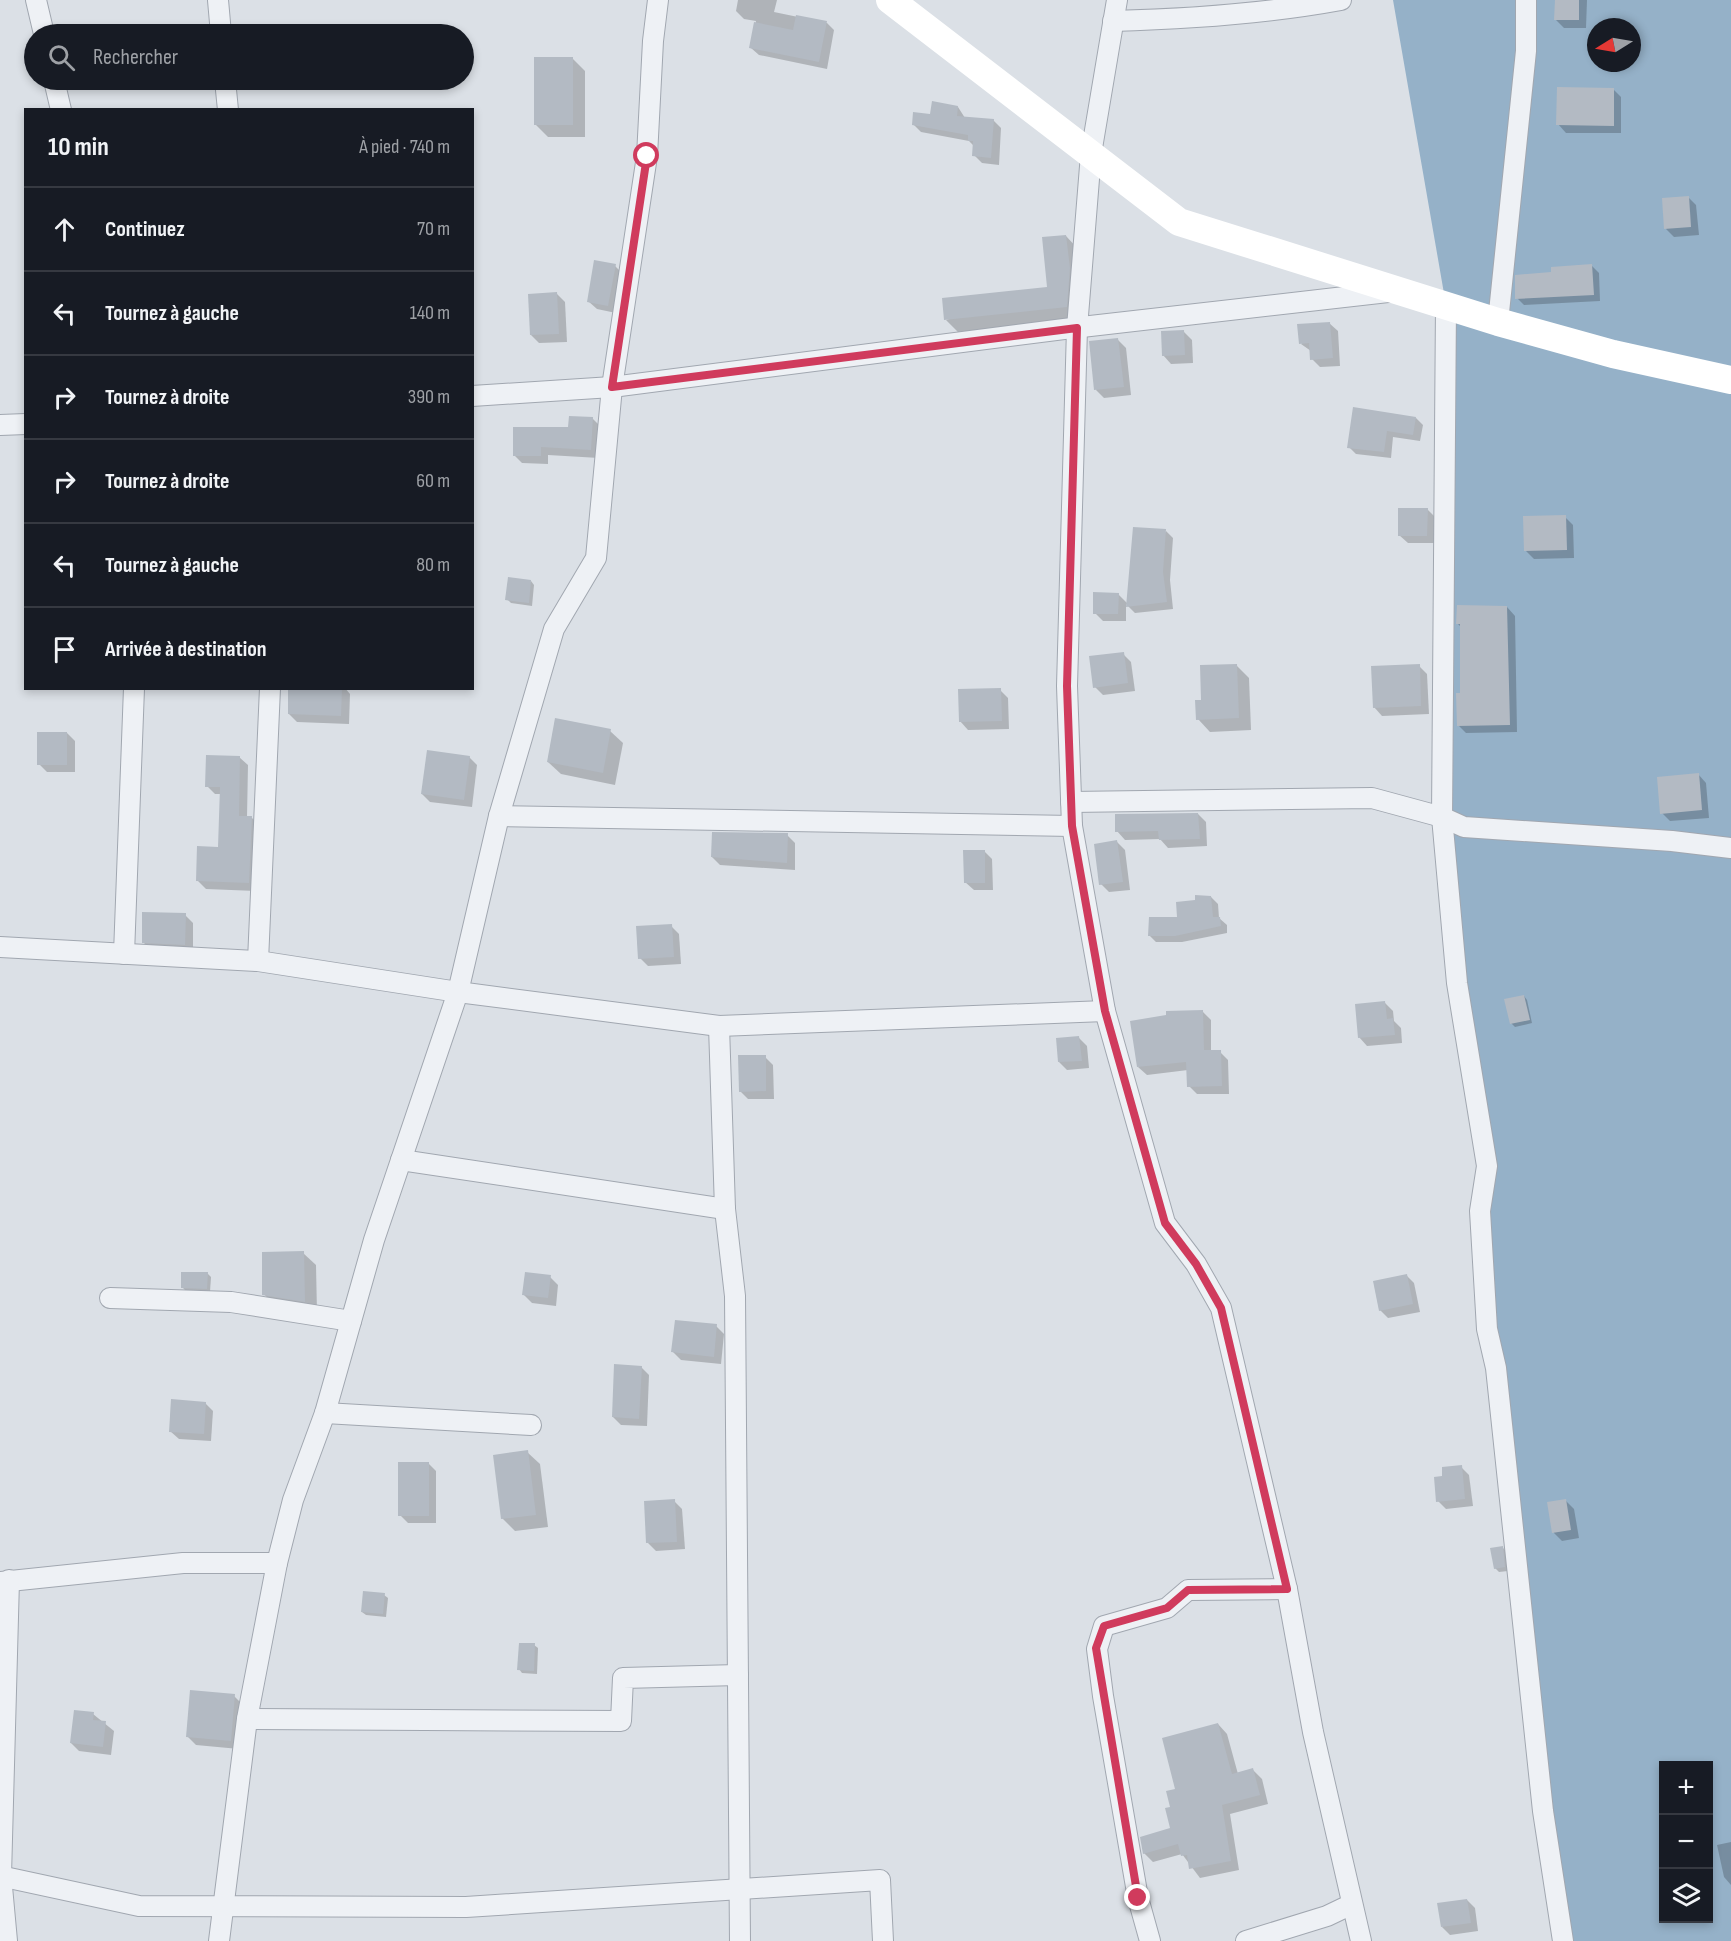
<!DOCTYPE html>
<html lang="fr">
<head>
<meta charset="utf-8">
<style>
  :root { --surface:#171b24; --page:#242831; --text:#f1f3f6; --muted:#9ea1a6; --line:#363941 }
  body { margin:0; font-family:"Sofia Sans Condensed",sans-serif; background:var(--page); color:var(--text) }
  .controls { position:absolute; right:18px; bottom:18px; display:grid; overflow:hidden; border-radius:0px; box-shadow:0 3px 9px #0003 }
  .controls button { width:54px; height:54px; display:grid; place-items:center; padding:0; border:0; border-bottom:2px solid var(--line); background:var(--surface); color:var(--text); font:30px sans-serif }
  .compass { position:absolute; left:1587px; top:18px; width:54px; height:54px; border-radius:50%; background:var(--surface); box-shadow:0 3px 9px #0003; rotate:259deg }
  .stop { position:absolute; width:18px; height:18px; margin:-14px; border:4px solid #d03b5d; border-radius:50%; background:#fff }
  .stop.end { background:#d03b5d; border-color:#fff; box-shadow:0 2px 6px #0008 }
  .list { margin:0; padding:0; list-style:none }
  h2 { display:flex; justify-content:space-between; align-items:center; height:78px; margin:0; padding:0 24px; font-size:26px }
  h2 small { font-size:20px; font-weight:400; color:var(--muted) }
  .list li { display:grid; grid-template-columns:39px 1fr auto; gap:18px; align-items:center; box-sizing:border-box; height:84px; padding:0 24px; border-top:2px solid var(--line) }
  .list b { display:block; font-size:22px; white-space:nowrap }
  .list em { font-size:20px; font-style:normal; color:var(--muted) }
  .icon { flex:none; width:33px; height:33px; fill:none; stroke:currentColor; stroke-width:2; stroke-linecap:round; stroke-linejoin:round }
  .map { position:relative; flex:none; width:1731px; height:1941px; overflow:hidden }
  .search { position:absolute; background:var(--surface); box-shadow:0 3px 9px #0003; left:24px; top:24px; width:450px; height:66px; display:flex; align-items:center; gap:15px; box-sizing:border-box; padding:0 21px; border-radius:33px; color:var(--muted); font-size:22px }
  .panel { position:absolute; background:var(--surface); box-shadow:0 3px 9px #0003; left:24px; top:108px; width:450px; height:582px; border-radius:0px }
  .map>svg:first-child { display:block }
  .water { fill:#95b1c8; fill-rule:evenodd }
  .shadow { fill:#0003 }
  .building { fill:#b3bac3 }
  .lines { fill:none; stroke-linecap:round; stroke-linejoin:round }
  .street-casing { stroke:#a1a7b0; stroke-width:22 }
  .street { stroke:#eef1f5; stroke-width:20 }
  .secondary { stroke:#fff; stroke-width:28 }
  .route { stroke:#d03b5d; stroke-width:8 }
</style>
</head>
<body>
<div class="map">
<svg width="1731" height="1941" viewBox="0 0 1731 1941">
  <rect width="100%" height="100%" fill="#dbe0e6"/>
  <path class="water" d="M 1393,0 L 1731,0 L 1731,1941 L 1563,1941 L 1496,1368 L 1487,1166 L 1442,817 L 1446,305 ZM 1596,27 L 1632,27 L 1632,63 L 1596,63 ZM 1664,1766 L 1708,1766 L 1708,1918 L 1664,1918 Z"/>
  <g class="shadow">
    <path d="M 738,0 L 777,0 L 774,12 L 827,23 L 834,30 L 827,69 L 759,55 L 751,48 L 756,21 L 744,19 L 736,11 Z"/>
    <path d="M 1556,0 L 1587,0 L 1586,28 L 1564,28 L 1556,20 Z"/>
    <path d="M 573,59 L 585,71 L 585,137 L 548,137 L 535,124 Z"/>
    <path d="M 1613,89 L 1621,97 L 1621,133 L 1566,133 L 1558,124 Z"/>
    <path d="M 958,107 L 965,118 L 993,120 L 1001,128 L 999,165 L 982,163 L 974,155 L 974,146 L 969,141 L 921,132 L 913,124 Z"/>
    <path d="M 1688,197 L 1696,205 L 1699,235 L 1674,237 L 1666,229 Z"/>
    <path d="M 1066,236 L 1078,249 L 1079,320 L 958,332 L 946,320 L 1049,288 Z"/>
    <path d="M 615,266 L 623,274 L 616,313 L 597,309 L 588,301 Z"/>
    <path d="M 1592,266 L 1599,273 L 1600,301 L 1524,305 L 1517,298 L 1553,274 Z"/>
    <path d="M 557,294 L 565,302 L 567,342 L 539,343 L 531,335 Z"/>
    <path d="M 1329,323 L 1338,331 L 1340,366 L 1320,367 L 1312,359 L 1311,351 L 1301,344 Z"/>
    <path d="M 1184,332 L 1192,340 L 1193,363 L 1171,364 L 1163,355 Z"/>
    <path d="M 1118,340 L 1126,348 L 1131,395 L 1104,398 L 1096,390 Z"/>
    <path d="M 592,418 L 600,426 L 599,458 L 548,455 L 548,464 L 522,463 L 514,455 Z"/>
    <path d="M 1416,418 L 1423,425 L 1420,441 L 1393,437 L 1391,458 L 1356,454 L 1349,447 Z"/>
    <path d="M 1427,509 L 1435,517 L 1435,543 L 1408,543 L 1399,535 Z"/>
    <path d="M 1565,517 L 1573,525 L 1574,558 L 1534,559 L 1526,551 Z"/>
    <path d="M 1166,531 L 1173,538 L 1170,580 L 1173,609 L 1135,613 L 1126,604 L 1126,621 L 1103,621 L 1095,613 L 1118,594 L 1128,604 Z"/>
    <path d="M 531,581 L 534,585 L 532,606 L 511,603 L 507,599 Z"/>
    <path d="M 1507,607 L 1515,616 L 1517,732 L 1466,733 L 1458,725 L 1462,694 L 1462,628 L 1458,624 Z"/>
    <path d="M 1123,654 L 1131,662 L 1135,691 L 1103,695 L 1095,687 Z"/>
    <path d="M 1236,665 L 1249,678 L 1251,730 L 1210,732 L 1198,719 L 1203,701 Z"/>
    <path d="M 1419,666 L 1427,674 L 1429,714 L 1382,716 L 1374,707 Z"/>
    <path d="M 290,688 L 345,688 L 350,694 L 349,724 L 297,722 L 289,714 Z"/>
    <path d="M 1000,690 L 1008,698 L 1009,729 L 968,730 L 960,721 Z"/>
    <path d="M 610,731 L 623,743 L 615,785 L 561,774 L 548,762 Z"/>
    <path d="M 67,733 L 75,741 L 75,772 L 47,772 L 39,764 Z"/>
    <path d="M 239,757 L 248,765 L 247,817 L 252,818 L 260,826 L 257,891 L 206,889 L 198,881 L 220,849 L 221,794 L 215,794 L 207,786 Z"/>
    <path d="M 469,757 L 477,765 L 472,807 L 430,802 L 422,794 Z"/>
    <path d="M 1698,774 L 1706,783 L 1709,818 L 1670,821 L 1662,813 Z"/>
    <path d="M 1198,814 L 1206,822 L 1207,846 L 1168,848 L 1160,839 L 1125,840 L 1117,831 Z"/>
    <path d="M 787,835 L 795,843 L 795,870 L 720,865 L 712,857 Z"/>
    <path d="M 1117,842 L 1125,850 L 1130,890 L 1109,892 L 1101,884 Z"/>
    <path d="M 984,851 L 992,859 L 993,890 L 974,890 L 965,882 Z"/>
    <path d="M 1211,897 L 1218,904 L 1219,918 L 1227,925 L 1227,933 L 1182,942 L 1156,942 L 1149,935 L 1179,918 L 1197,902 Z"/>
    <path d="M 185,915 L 193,923 L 193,952 L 151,950 L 143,942 Z"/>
    <path d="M 671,926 L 679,934 L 681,964 L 648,966 L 640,958 Z"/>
    <path d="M 1524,996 L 1527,1000 L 1532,1023 L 1515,1027 L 1511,1023 Z"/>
    <path d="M 1385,1003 L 1393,1011 L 1394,1021 L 1401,1028 L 1402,1043 L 1367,1046 L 1359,1037 Z"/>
    <path d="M 1203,1012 L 1211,1020 L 1211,1052 L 1220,1052 L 1228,1060 L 1229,1094 L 1197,1094 L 1189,1086 L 1188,1070 L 1147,1075 L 1138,1067 Z"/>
    <path d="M 1079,1038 L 1087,1046 L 1089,1068 L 1067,1070 L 1059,1062 Z"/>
    <path d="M 765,1057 L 773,1065 L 774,1099 L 748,1099 L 740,1091 Z"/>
    <path d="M 303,1253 L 316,1265 L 317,1313 L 276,1307 L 264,1294 Z"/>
    <path d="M 207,1273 L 211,1277 L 210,1292 L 186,1291 L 183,1288 Z"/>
    <path d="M 1406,1275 L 1414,1283 L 1420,1312 L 1388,1318 L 1380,1310 Z"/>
    <path d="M 550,1277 L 558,1285 L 556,1306 L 532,1303 L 524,1295 Z"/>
    <path d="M 716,1326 L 724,1334 L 721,1364 L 681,1360 L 673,1352 Z"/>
    <path d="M 641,1367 L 649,1375 L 647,1426 L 621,1425 L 613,1417 Z"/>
    <path d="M 205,1403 L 213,1411 L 211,1441 L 179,1439 L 170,1431 Z"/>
    <path d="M 527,1452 L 540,1464 L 548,1527 L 515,1531 L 502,1518 Z"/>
    <path d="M 428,1463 L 436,1471 L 436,1523 L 408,1523 L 400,1515 Z"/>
    <path d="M 1461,1467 L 1469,1475 L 1473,1506 L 1446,1509 L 1438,1501 L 1444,1477 Z"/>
    <path d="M 674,1501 L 682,1509 L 685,1549 L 656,1551 L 648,1543 Z"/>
    <path d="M 1566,1501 L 1574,1509 L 1579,1538 L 1562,1541 L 1554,1533 L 1549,1503 Z"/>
    <path d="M 1502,1547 L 1506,1551 L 1508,1571 L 1499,1572 L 1495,1568 Z"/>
    <path d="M 384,1595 L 388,1598 L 386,1617 L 366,1615 L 362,1612 Z"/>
    <path d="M 534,1645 L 538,1648 L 537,1674 L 522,1673 L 519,1669 Z"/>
    <path d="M 234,1696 L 242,1704 L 239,1749 L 196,1745 L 188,1737 Z"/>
    <path d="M 93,1714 L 114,1731 L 111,1755 L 79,1751 L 71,1743 Z"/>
    <path d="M 1218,1724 L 1227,1734 L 1238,1774 L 1252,1769 L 1262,1779 L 1268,1804 L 1230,1814 L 1239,1870 L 1200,1878 L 1182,1854 L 1153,1862 L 1144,1853 L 1172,1829 L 1171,1808 L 1177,1790 Z"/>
    <path d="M 1731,1842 L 1731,1885 L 1724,1877 L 1717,1845 Z"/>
    <path d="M 1467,1900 L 1475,1908 L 1478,1931 L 1450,1935 L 1442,1927 Z"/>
  </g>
  <g class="building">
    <path d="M 1555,0 L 1579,0 L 1579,20 L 1554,20 Z"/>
    <path d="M 796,15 L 827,21 L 819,62 L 749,48 L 754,22 L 793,30 Z"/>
    <rect x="534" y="57" width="39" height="68"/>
    <path d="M 1557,87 L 1614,88 L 1614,126 L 1556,125 Z"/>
    <path d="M 932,101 L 958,106 L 957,116 L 994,119 L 991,158 L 972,156 L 973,141 L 968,141 L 968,135 L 912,125 L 913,112 L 930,114 Z"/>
    <path d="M 1689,196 L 1691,227 L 1664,229 L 1662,198 Z"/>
    <path d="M 1066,235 L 1070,268 L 1067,307 L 944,320 L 942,298 L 1047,287 L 1042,237 Z"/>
    <path d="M 594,260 L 616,264 L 608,306 L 587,302 Z"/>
    <path d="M 1592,264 L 1594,295 L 1515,299 L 1515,275 L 1551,272 L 1551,267 Z"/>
    <path d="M 557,292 L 559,334 L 530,335 L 528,294 Z"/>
    <path d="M 1330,322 L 1333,358 L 1310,360 L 1309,343 L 1299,344 L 1297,324 Z"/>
    <path d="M 1184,330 L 1185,355 L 1162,356 L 1161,331 Z"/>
    <path d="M 1118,338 L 1124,387 L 1094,390 L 1089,341 Z"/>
    <path d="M 1353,407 L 1416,417 L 1413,435 L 1387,431 L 1384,452 L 1347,448 Z"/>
    <path d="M 569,416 L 593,417 L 591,450 L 541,447 L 541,456 L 513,456 L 513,427 L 568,427 Z"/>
    <path d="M 1398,508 L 1428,508 L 1427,536 L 1398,536 Z"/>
    <path d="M 1566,515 L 1567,550 L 1524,551 L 1523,516 Z"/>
    <path d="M 1133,527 L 1166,529 L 1163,572 L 1167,602 L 1126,607 Z"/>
    <path d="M 508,577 L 531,580 L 529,603 L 505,600 Z"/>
    <path d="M 1093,592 L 1119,593 L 1118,614 L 1093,614 Z"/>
    <path d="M 1457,605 L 1507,606 L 1510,725 L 1457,726 L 1456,693 L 1460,693 L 1460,624 L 1456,624 Z"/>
    <path d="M 1124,652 L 1128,683 L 1093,688 L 1089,656 Z"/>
    <path d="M 1237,664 L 1239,718 L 1196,720 L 1195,700 L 1201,700 L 1200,665 Z"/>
    <path d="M 1420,664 L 1421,706 L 1373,708 L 1371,666 Z"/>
    <path d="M 288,688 L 342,688 L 341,716 L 288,714 Z"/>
    <path d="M 1001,688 L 1002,721 L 959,722 L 958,689 Z"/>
    <path d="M 555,718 L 611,729 L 603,773 L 547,762 Z"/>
    <rect x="37" y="732" width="30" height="33"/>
    <path d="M 427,750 L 470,756 L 464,800 L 421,794 Z"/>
    <path d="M 206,755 L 240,756 L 239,816 L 252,816 L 249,883 L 196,881 L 197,846 L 218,847 L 220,787 L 205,787 Z"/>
    <path d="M 1699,773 L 1702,810 L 1660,814 L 1657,777 Z"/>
    <path d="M 1198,813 L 1200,839 L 1159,840 L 1158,831 L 1115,832 L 1115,814 Z"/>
    <path d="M 712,832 L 788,833 L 787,863 L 711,857 Z"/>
    <path d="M 1117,840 L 1123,882 L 1099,885 L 1094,844 Z"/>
    <path d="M 963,850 L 985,850 L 985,883 L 964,883 Z"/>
    <path d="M 1195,895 L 1211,896 L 1213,917 L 1220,917 L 1221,926 L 1175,936 L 1148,936 L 1149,917 L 1177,917 L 1176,902 L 1195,900 Z"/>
    <path d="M 142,912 L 186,913 L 185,945 L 142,943 Z"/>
    <path d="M 672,924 L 674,957 L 638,959 L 636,926 Z"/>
    <path d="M 1524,995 L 1530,1020 L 1510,1024 L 1504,999 Z"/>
    <path d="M 1385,1001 L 1387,1019 L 1393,1018 L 1395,1035 L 1358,1038 L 1355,1004 Z"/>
    <path d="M 1203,1010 L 1204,1050 L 1221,1050 L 1222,1086 L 1187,1087 L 1186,1062 L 1137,1067 L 1130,1021 L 1166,1015 L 1166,1011 Z"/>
    <path d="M 1079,1036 L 1082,1061 L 1058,1062 L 1056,1038 Z"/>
    <path d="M 738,1055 L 766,1055 L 766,1091 L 739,1092 Z"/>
    <path d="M 304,1251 L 305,1302 L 262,1295 L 262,1252 Z"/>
    <path d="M 181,1272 L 208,1272 L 207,1289 L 181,1288 Z"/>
    <path d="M 525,1272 L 551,1275 L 548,1298 L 522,1295 Z"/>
    <path d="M 1407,1274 L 1413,1304 L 1379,1311 L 1373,1281 Z"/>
    <path d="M 675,1320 L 717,1324 L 714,1357 L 671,1352 Z"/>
    <path d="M 614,1364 L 642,1366 L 639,1419 L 612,1417 Z"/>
    <path d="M 171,1399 L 206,1402 L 204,1434 L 169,1432 Z"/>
    <path d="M 528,1450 L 536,1515 L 501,1519 L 493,1455 Z"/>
    <rect x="398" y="1462" width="31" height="54"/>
    <path d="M 1462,1465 L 1465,1499 L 1436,1502 L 1434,1477 L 1442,1476 L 1442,1467 Z"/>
    <path d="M 675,1499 L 677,1542 L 646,1543 L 644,1501 Z"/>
    <path d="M 1566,1499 L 1571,1530 L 1552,1533 L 1547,1502 Z"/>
    <path d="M 1503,1546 L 1505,1567 L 1494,1569 L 1490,1548 Z"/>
    <path d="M 363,1591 L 385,1593 L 383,1614 L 361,1612 Z"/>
    <path d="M 519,1643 L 535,1643 L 534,1671 L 517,1670 Z"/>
    <path d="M 190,1690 L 235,1694 L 231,1741 L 186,1737 Z"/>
    <path d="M 74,1710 L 94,1712 L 93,1720 L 106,1721 L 103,1747 L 70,1743 Z"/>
    <path d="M 1218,1723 L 1232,1774 L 1253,1768 L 1260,1795 L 1222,1805 L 1231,1861 L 1189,1869 L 1187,1855 L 1181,1856 L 1178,1844 L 1143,1854 L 1140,1837 L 1170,1828 L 1165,1808 L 1170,1807 L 1166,1791 L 1175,1789 L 1162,1738 Z"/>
    <path d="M 1467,1899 L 1471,1923 L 1441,1927 L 1437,1903 Z"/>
  </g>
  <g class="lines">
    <g class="street-casing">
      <g id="street">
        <path d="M 36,0 L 44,34"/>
        <path d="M 218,0 L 221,34"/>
        <path d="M 1117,0 L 1091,154 L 1077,328 L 1067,686 L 1072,826 L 1105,1011 L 1165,1223 L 1196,1264 L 1221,1308 L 1287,1589 L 1313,1732 L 1361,1941"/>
        <path d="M 1113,21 C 1190,19 1265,14 1341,0"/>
        <path d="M 54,80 L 61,110"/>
        <path d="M 225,80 L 228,110"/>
        <path d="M 1446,305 L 1442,817 L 1457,983 L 1487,1166 L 1480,1211 L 1487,1329 L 1496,1368 L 1543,1811 L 1563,1941"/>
        <path d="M 1498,322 L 1526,51 L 1526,0"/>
        <path d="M 472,396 L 612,387 L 1064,329 L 1388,292"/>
        <path d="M 0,425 L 26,424"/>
        <path d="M 1071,802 L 1372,798 L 1442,817 L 1464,827 L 1672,841 L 1731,848"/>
        <path d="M 499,816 L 1072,826"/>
        <path d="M 0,947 L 258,961 L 458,992 L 719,1026 L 1105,1011"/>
        <path d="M 124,954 L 134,688"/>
        <path d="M 258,961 L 270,688"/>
        <path d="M 719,1026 L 725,1209 L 735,1296 L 740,1941"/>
        <path d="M 401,1160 L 725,1209"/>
        <path d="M 110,1298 L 231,1302 L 351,1321"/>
        <path d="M 325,1413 L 531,1425"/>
        <path d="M 0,1582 L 183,1563 L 277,1563"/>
        <path d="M 247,1719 L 621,1721 L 623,1678 L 738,1675"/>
        <path d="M 0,1876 L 139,1906 L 466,1907 L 880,1880 L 883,1941"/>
        <path d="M 7,1941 L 1,1876 L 9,1580"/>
        <path d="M 219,1941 L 247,1719 L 277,1563 L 293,1500 L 325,1413 L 374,1240 L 458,992 L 499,816 L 554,629 L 596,558 L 612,387 L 647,156 L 653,41 L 658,0"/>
        <path d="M 1150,1941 L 1138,1898 L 1103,1696 L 1097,1649 L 1104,1626 L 1167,1608 L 1188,1590 L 1287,1589"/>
        <path d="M 1246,1941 L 1327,1916 L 1350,1905"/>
      </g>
    </g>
    <use href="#street" class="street"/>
    <path class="secondary" d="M 890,0 L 1179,222 L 1498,322 L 1613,354 L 1731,380"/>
  </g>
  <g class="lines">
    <path class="route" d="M 647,156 L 612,387 L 1077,328 L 1067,686 L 1072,826 L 1105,1011 L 1165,1223 L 1196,1264 L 1221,1308 L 1287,1589 L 1188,1590 L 1167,1608 L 1104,1626 L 1096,1648 L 1138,1898"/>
  </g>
</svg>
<div class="controls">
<button>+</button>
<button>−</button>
<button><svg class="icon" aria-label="layers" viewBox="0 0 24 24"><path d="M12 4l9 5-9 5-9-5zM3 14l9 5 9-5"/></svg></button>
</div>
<svg class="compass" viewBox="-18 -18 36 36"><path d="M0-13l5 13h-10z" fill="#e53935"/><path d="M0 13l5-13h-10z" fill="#9ea1a6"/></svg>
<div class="stop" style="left:647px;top:156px"></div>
<div class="stop end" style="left:1138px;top:1898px"></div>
<div class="search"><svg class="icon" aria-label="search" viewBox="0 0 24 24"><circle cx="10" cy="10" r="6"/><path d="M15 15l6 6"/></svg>Rechercher</div>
<section class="panel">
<h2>10 min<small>À pied · 740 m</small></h2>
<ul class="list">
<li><svg class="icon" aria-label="ahead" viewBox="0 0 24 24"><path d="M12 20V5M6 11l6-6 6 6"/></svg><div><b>Continuez</b></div><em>70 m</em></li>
<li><svg class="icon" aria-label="left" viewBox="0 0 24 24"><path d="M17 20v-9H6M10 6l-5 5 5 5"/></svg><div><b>Tournez à gauche</b></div><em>140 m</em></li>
<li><svg class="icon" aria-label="right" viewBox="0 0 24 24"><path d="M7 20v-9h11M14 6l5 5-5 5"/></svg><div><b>Tournez à droite</b></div><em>390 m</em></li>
<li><svg class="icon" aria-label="right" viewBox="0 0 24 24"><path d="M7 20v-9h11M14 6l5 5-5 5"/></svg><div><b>Tournez à droite</b></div><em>60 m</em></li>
<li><svg class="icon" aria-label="left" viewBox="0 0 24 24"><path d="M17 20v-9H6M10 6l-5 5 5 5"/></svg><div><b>Tournez à gauche</b></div><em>80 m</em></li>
<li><svg class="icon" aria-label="arrive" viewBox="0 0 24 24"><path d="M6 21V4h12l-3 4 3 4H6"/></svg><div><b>Arrivée à destination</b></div></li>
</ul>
</section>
</div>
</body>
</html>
